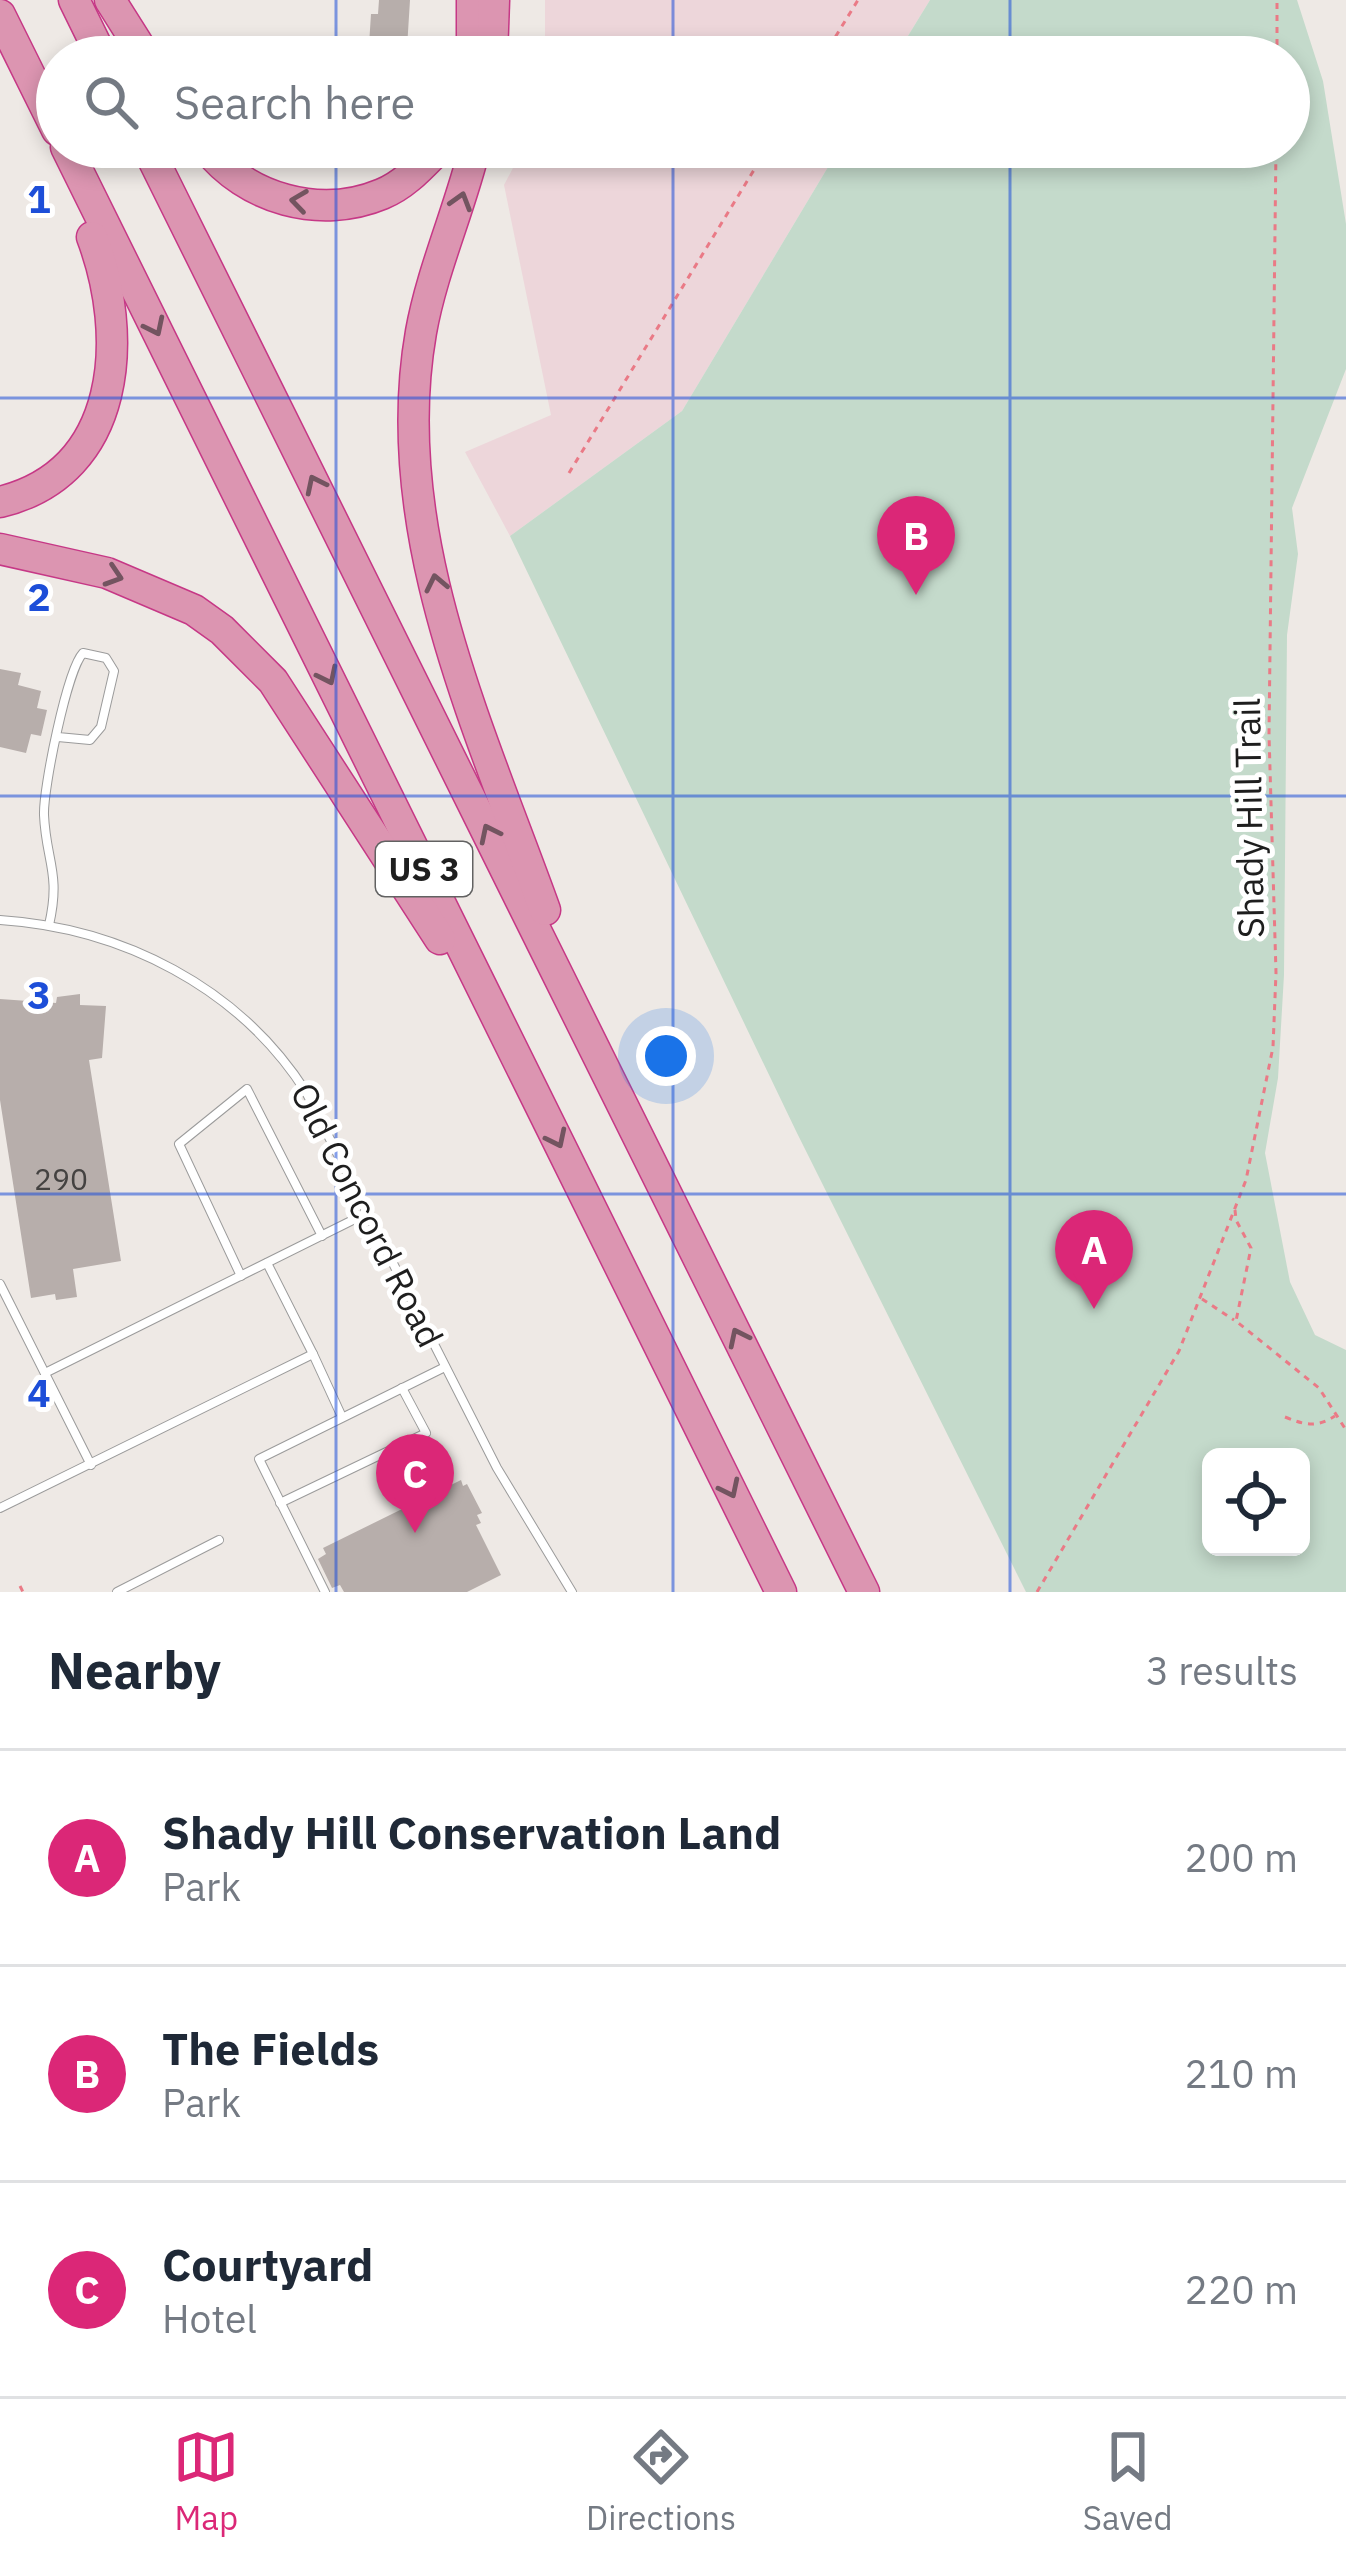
<!DOCTYPE html>
<html lang="en">
<head>
<meta charset="utf-8">
<style>
  :root { --surface:#fff; --page:#f2f2f3; --text:#1f2937; --muted:#747a83; --line:#e0e1e3; --accent:#db2777 }
  body { margin:0; font-family:"IBM Plex Sans",sans-serif; background:var(--page); color:var(--text) }
  .controls { position:absolute; right:36px; bottom:36px; display:grid; overflow:hidden; border-radius:18px; box-shadow:0 6px 18px #0003 }
  .controls button { width:108px; height:108px; display:grid; place-items:center; padding:0; border:0; border-bottom:3px solid var(--line); background:var(--surface); color:var(--text); font:60px sans-serif }
  .you { position:absolute; left:666px; top:1056px; width:42px; height:42px; margin:-30px; border:9px solid #fff; border-radius:50%; background:#1a73e8; box-shadow:0 0 0 18px #1a73e833 }
  .badge { display:grid; place-items:center; width:78px; height:78px; border-radius:50%; background:var(--accent); color:#fff; font-size:39px; font-weight:700 }
  .pin { position:absolute; translate:-50% -99px; filter:drop-shadow(0 3px 6px #0008) }
  .pin::after { content:''; position:absolute; top:63px; width:42px; height:36px; background:inherit; clip-path:polygon(0 0,100% 0,50% 100%) }
  .list { margin:0; padding:0; list-style:none }
  h2 { display:flex; justify-content:space-between; align-items:center; height:156px; margin:0; padding:0 48px; font-size:51px }
  h2 small { font-size:39px; font-weight:400; color:var(--muted) }
  .list li { display:grid; grid-template-columns:78px 1fr auto; gap:36px; align-items:center; box-sizing:border-box; height:216px; padding:0 48px; border-top:3px solid var(--line) }
  .list b { display:block; font-size:45px; white-space:nowrap }
  .list p { margin:0; font-size:39px; white-space:nowrap; color:var(--muted) }
  .list em { font-size:39px; font-style:normal; color:var(--muted) }
  .icon { flex:none; width:66px; height:66px; fill:none; stroke:currentColor; stroke-width:2; stroke-linecap:round; stroke-linejoin:round }
  .map { position:relative; flex:none; width:1346px; height:1592px; overflow:hidden }
  .search { position:absolute; background:var(--surface); box-shadow:0 6px 18px #0003; left:36px; right:36px; top:36px; height:132px; display:flex; align-items:center; gap:30px; box-sizing:border-box; padding:0 42px; border-radius:66px; color:var(--muted); font-size:45px }
  .sheet { height:804px; background:var(--surface) }
  nav { display:flex; justify-content:space-around; align-items:center; box-sizing:border-box; height:168px; border-top:3px solid var(--line); background:var(--surface); font-size:33px; color:var(--muted) }
  nav a { display:grid; justify-items:center; gap:6px }
  nav .on { color:var(--accent) }
  .map>svg:first-child { display:block }
  .commercial { fill:#edd6da }
  .wetland { fill:#c4dacb; fill-rule:evenodd }
  .building { fill:#b7aeab }
  .lines { fill:none; stroke-linecap:round; stroke-linejoin:round }
  .service-casing { stroke:#9b9b9b; stroke-width:10 }
  .motorway-casing { stroke:#c63886; stroke-width:33 }
  .path { stroke:#ea7a86; stroke-width:3; stroke-dasharray:6 6; stroke-linecap:butt }
  .service { stroke:#fff; stroke-width:8 }
  .motorway { stroke:#dc95b1; stroke-width:30 }
  .oneway { stroke:#735460 }
  .grid { fill:none; stroke:#1d4ed8; stroke-width:3; stroke-opacity:0.55 }
  .labels { text-anchor:middle; stroke-width:10; stroke-linejoin:round; paint-order:stroke }
  .number-label { font-size:30px; fill:#444241 }
  .shield { fill:#fff; stroke:#626262; stroke-width:3 }
  .shield-label { font-size:33px; font-weight:bold; fill:#1e1e1e }
  .street-label { font-size:36px; fill:#1e1e1e; stroke:#fff }
  .grid-label { font-size:39px; text-anchor:middle; font-weight:bold; fill:#1d4ed8; stroke:#fff; stroke-width:10; stroke-linejoin:round; paint-order:stroke }
</style>
</head>
<body>
<div class="map">
<svg width="1346" height="1592" viewBox="0 0 1346 1592">
  <rect width="100%" height="100%" fill="#eee9e5"/>
  <g class="commercial">
    <path d="M 545,0 L 930,0 L 895,57 L 545,57 Z"/>
    <path d="M 524,147 L 840,147 L 682,411 L 510,536 L 465,452 L 551,415 L 504,185 Z"/>
  </g>
  <path class="wetland" d="M 930,0 L 1297,0 L 1323,81 L 1346,224 L 1346,369 L 1292,508 L 1298,554 L 1287,635 L 1284,975 L 1278,1078 L 1265,1153 L 1290,1282 L 1315,1335 L 1346,1350 L 1346,1592 L 1026,1592 L 796,1131 L 510,536 L 682,411 L 840,147 L 1289,147 L 1289,57 L 895,57 ZM 1211,1457 L 1301,1457 L 1301,1547 L 1211,1547 Z"/>
  <g class="building">
    <path d="M 379,0 L 410,0 L 407,48 L 369,45 L 371,14 L 378,14 Z"/>
    <path d="M 0,669 L 21,673 L 18,685 L 41,691 L 37,708 L 47,710 L 41,736 L 31,734 L 26,753 L 0,747 Z"/>
    <path d="M 80,994 L 80,1005 L 106,1006 L 102,1058 L 89,1060 L 121,1261 L 73,1269 L 77,1297 L 56,1300 L 55,1294 L 31,1298 L 0,1100 L 0,999 L 56,1003 L 57,997 Z"/>
    <path d="M 461,1480 L 463,1486 L 467,1484 L 482,1513 L 477,1515 L 481,1523 L 476,1525 L 501,1575 L 467,1592 L 344,1592 L 340,1585 L 332,1588 L 318,1559 L 326,1554 L 323,1548 Z"/>
  </g>
  <g class="lines">
    <g class="service-casing">
      <g id="service">
        <path d="M 0,920 C 122,928 239,987 306,1092 L 497,1468 L 572,1592"/>
        <path d="M 49,925 C 61,873 46,861 44,815 C 43,789 67,670 83,653 L 106,658 L 114,671 L 101,727 L 90,740 L 58,737"/>
        <path d="M 241,1276 L 179,1144 L 247,1089 L 322,1236"/>
        <path d="M 0,1284 L 91,1465"/>
        <path d="M 313,1354 L 342,1417"/>
        <path d="M 45,1373 L 367,1213"/>
        <path d="M 280,1503 L 426,1433 L 402,1388"/>
        <path d="M 0,1508 L 313,1354 L 267,1263"/>
        <path d="M 117,1592 L 219,1540"/>
        <path d="M 325,1592 L 259,1459 L 445,1367"/>
      </g>
    </g>
    <g class="motorway-casing">
      <g id="motorway">
        <path d="M 74,0 L 102,57"/>
        <path d="M 110,0 L 146,57"/>
        <path d="M 472,0 L 472,57"/>
        <path d="M 0,15 L 57,130"/>
        <path d="M 492,57 L 494,0"/>
        <path d="M 66,147 L 781,1592"/>
        <path d="M 147,147 L 864,1592"/>
        <path d="M 206,147 C 246,199 320,220 382,194 C 406,184 422,165 440,147"/>
        <path d="M 475,147 C 460,209 432,270 421,332 C 386,531 479,727 545,910"/>
        <path d="M 0,502 C 123,472 129,335 92,237"/>
        <path d="M 0,549 L 107,573 L 194,610 L 222,630 L 273,681 L 440,939"/>
      </g>
    </g>
    <g class="path">
      <path d="M 823,57 L 858,0"/>
      <path d="M 1277,57 L 1277,0"/>
      <path d="M 569,473 L 768,147"/>
      <path d="M 1235,1210 L 1236,1220 L 1251,1248 L 1236,1321 L 1319,1388 L 1346,1430"/>
      <path d="M 1202,1299 L 1234,1320"/>
      <path d="M 1285,1417 C 1305,1425 1316,1428 1335,1416"/>
      <path d="M 20,1586 L 23,1592"/>
      <path d="M 1037,1592 L 1179,1351 L 1246,1180 L 1273,1047 L 1276,973 L 1269,735 L 1276,147"/>
    </g>
    <use href="#service" class="service"/>
    <use href="#motorway" class="motorway"/>
  </g>
  <defs><path id="oneway-chevron" d="M-2-3.5L2.5 0L-2 3.5" fill="none" stroke-width="1.6" stroke-linecap="round" stroke-linejoin="round" transform="scale(3)"/></defs>
  <g class="oneway">
    <use href="#oneway-chevron" transform="translate(299 201) rotate(-172)"/>
    <use href="#oneway-chevron" transform="translate(461 201) rotate(-73)"/>
    <use href="#oneway-chevron" transform="translate(155 327) rotate(64)"/>
    <use href="#oneway-chevron" transform="translate(315 484) rotate(-116)"/>
    <use href="#oneway-chevron" transform="translate(114 576) rotate(18)"/>
    <use href="#oneway-chevron" transform="translate(436 583) rotate(-102)"/>
    <use href="#oneway-chevron" transform="translate(328 676) rotate(64)"/>
    <use href="#oneway-chevron" transform="translate(489 833) rotate(-116)"/>
    <use href="#oneway-chevron" transform="translate(557 1139) rotate(64)"/>
    <use href="#oneway-chevron" transform="translate(738 1337) rotate(-116)"/>
    <use href="#oneway-chevron" transform="translate(730 1489) rotate(64)"/>
  </g>
  <path class="grid" d="M 336,0 L 336,57M 673,0 L 673,57M 1010,0 L 1010,57M 336,147 L 336,1592M 673,147 L 673,1592M 1010,147 L 1010,1592M 0,398 L 1346,398M 0,796 L 1346,796M 0,1194 L 1346,1194"/>
  <g class="labels">
    <g class="number-label">
      <text x="61" y="1190">290</text>
    </g>
    <rect class="shield" x="376" y="842" width="96" height="54" rx="9"/>
    <g class="shield-label">
      <text x="424" y="881">US 3</text>
    </g>
    <g class="street-label">
      <text transform="translate(1249 818) rotate(-91)" y="13">Shady Hill Trail</text>
      <text transform="translate(367 1215) rotate(63)" y="13">Old Concord Road</text>
    </g>
  </g>
  <g class="grid-label">
    <text x="39" y="213">1</text>
    <text x="39" y="611">2</text>
    <text x="39" y="1009">3</text>
    <text x="39" y="1407">4</text>
  </g>
</svg>
<div class="controls">
<button><svg class="icon" aria-label="locate" viewBox="0 0 24 24"><circle cx="12" cy="12" r="6"/><path d="M12 2v4M12 18v4M2 12h4M18 12h4"/></svg></button>
</div>
<div class="you"></div>
<div class="pin badge" style="left:1094px;top:1309px">A</div>
<div class="pin badge" style="left:916px;top:595px">B</div>
<div class="pin badge" style="left:415px;top:1533px">C</div>
<div class="search"><svg class="icon" aria-label="search" viewBox="0 0 24 24"><circle cx="10" cy="10" r="6"/><path d="M15 15l6 6"/></svg>Search here</div>
</div>
<section class="sheet">
<h2>Nearby<small>3 results</small></h2>
<ul class="list">
<li><span class="badge">A</span><div><b>Shady Hill Conservation Land</b><p>Park</p></div><em>200 m</em></li>
<li><span class="badge">B</span><div><b>The Fields</b><p>Park</p></div><em>210 m</em></li>
<li><span class="badge">C</span><div><b>Courtyard</b><p>Hotel</p></div><em>220 m</em></li>
</ul>
</section>
<nav>
<a class="on"><svg class="icon" aria-label="map" viewBox="0 0 24 24"><path d="M3 6l6-2 6 2 6-2v14l-6 2-6-2-6 2zM9 4v14M15 6v14"/></svg>Map</a>
<a><svg class="icon" aria-label="directions" viewBox="0 0 24 24"><path d="M12 3l9 9-9 9-9-9zM9 14v-3h6M13 9l2 2-2 2"/></svg>Directions</a>
<a><svg class="icon" aria-label="saved" viewBox="0 0 24 24"><path d="M7 4h10v16l-5-4-5 4z"/></svg>Saved</a>
</nav>
</body>
</html>
